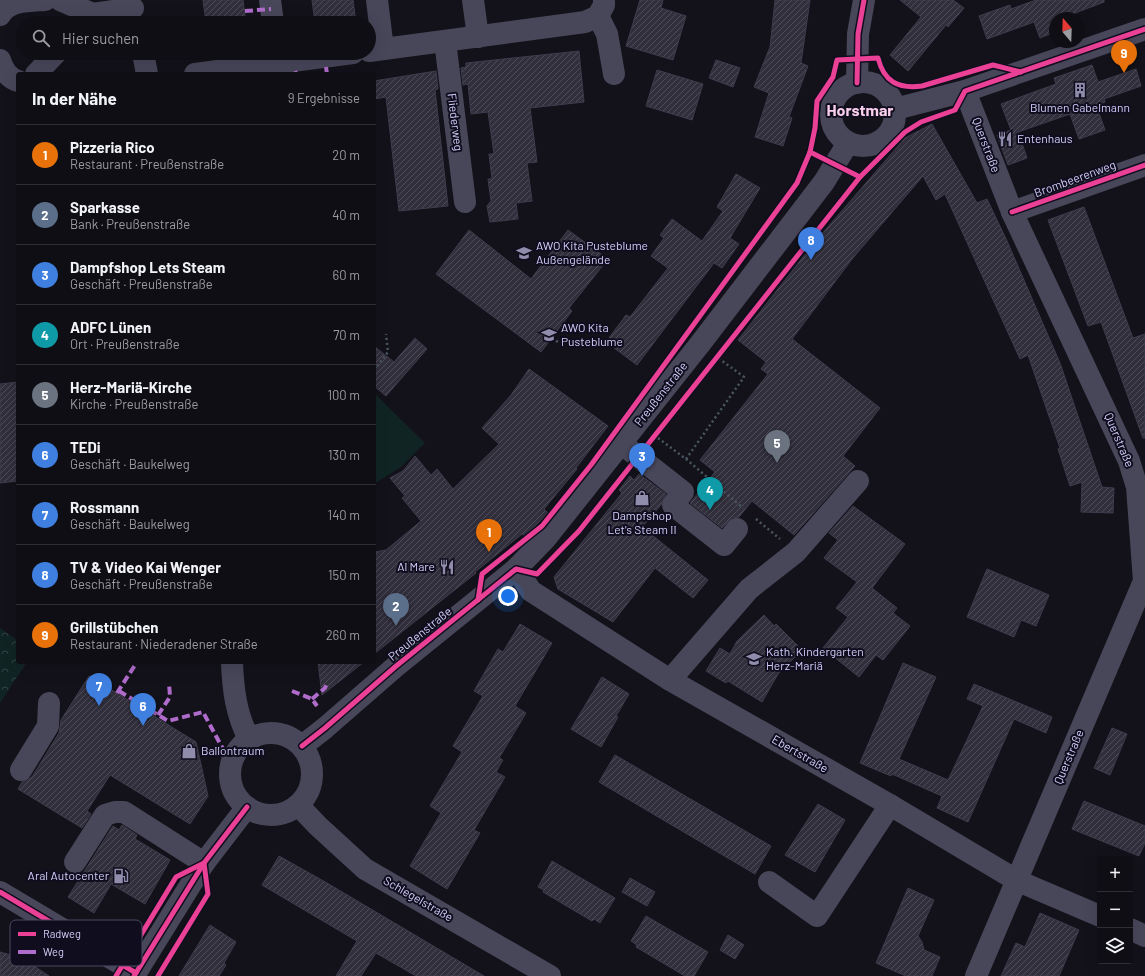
<!DOCTYPE html>
<html lang="de">
<head>
<meta charset="utf-8">
<style>
  :root { --surface:#0e0e14; --page:#1c1c22; --text:#f1f3f6; --muted:#9b9ca0; --line:#2e2e34; --accent:#7c3aed }
  body { margin:0; font-family:Barlow,sans-serif; background:var(--page); color:var(--text) }
  .controls { position:absolute; right:12px; bottom:12px; display:grid; overflow:hidden; border-radius:4px; box-shadow:0 4px 16px #0002 }
  .controls button { width:36px; height:36px; display:grid; place-items:center; padding:0; border:0; border-bottom:1px solid var(--line); background:var(--surface); color:var(--text); font:20px sans-serif }
  .compass { position:absolute; left:1049px; top:12px; width:36px; height:36px; border-radius:50%; background:var(--surface); box-shadow:0 4px 16px #0002; rotate:341deg }
  .you { position:absolute; left:508px; top:596px; width:14px; height:14px; margin:-10px; border:3px solid #fff; border-radius:50%; background:#1a73e8; box-shadow:0 0 0 6px #1a73e833 }
  .badge { display:grid; place-items:center; width:26px; height:26px; border-radius:50%; background:var(--accent); color:#fff; font-size:13px; font-weight:700 }
  .pin { position:absolute; translate:-50% -33px; filter:drop-shadow(0 1px 2px #0008) }
  .pin::after { content:''; position:absolute; top:21px; width:14px; height:12px; background:inherit; clip-path:polygon(0 0,100% 0,50% 100%) }
  .list { margin:0; padding:0; list-style:none }
  h2 { display:flex; justify-content:space-between; align-items:center; height:52px; margin:0; padding:0 16px; font-size:17px }
  h2 small { font-size:13px; font-weight:400; color:var(--muted) }
  .list li { display:grid; grid-template-columns:26px 1fr auto; gap:12px; align-items:center; box-sizing:border-box; height:60px; padding:0 16px; border-top:1px solid var(--line) }
  .list b { display:block; font-size:15px; white-space:nowrap }
  .list p { margin:0; font-size:13px; white-space:nowrap; color:var(--muted) }
  .list em { font-size:13px; font-style:normal; color:var(--muted) }
  .icon { flex:none; width:22px; height:22px; fill:none; stroke:currentColor; stroke-width:2; stroke-linecap:round; stroke-linejoin:round }
  .map { position:relative; flex:none; width:1145px; height:976px; overflow:hidden }
  .search { position:absolute; background:var(--surface); box-shadow:0 4px 16px #0002; left:16px; top:16px; width:360px; height:44px; display:flex; align-items:center; gap:10px; box-sizing:border-box; padding:0 14px; border-radius:22px; color:var(--muted); font-size:15px }
  .panel { position:absolute; background:var(--surface); box-shadow:0 4px 16px #0002; left:16px; top:72px; width:360px; height:592px; border-radius:4px }
  .map>svg:first-child { display:block }
  .green { fill:#112424 }
  .forest { fill:url(#forest-crowns) }
  .building { fill:url(#building-hatch); stroke:#3e3c4d }
  .lines { fill:none; stroke-linecap:round; stroke-linejoin:round }
  .path { stroke:#4a5762; stroke-width:2.5; stroke-dasharray:2 3; stroke-linecap:butt }
  .minor { stroke:#48475a; stroke-width:22 }
  .quiet { stroke:#b06ccc; stroke-width:4; stroke-dasharray:8 4; stroke-linecap:butt }
  .cycleway-casing { stroke:#100e1e; stroke-width:8 }
  .cycleway { stroke:#ea4096; stroke-width:5 }
  .labels { text-anchor:middle; stroke-width:4; stroke-linejoin:round; paint-order:stroke }
  .poi-label { font-size:12px; fill:#d3cefb; stroke:#100e1e; text-anchor:start }
  .street-label { font-size:12px; fill:#d3cefb; stroke:#100e1e }
  .district-label { font-size:16px; font-weight:bold; fill:#fbd0ec; stroke:#100e1e }
  .key { fill:#100e1e; stroke:#4a4860; stroke-width:1 }
  .key-label { font-size:11px; fill:#d3cefb }
</style>
</head>
<body>
<div class="map">
<svg width="1145" height="976" viewBox="0 0 1145 976">
  <defs>
    <pattern id="forest-crowns" width="20" height="18" patternUnits="userSpaceOnUse"><rect width="20" height="18" fill="#112424"/><path d="M2 6a3 3 0 1 1 6 0M12 15a3 3 0 1 1 6 0" fill="none" stroke="#334345"/></pattern>
    <pattern id="building-hatch" width="6" height="6" patternUnits="userSpaceOnUse"><rect width="6" height="6" fill="#312f3c"/><path d="M-1 1l2-2M0 6l6-6M5 7l2-2" fill="none" stroke="#4e4c59"/></pattern>
  </defs>
  <rect width="100%" height="100%" fill="#13121a"/>
  <path class="green" d="M 374,393 L 425,443 L 401,467 L 374,484 Z"/>
  <path class="forest" d="M 0,628 L 18,641 L 18,662 L 27,662 L 0,703 Z"/>
  <g class="building">
    <path d="M 203,0 L 243,0 L 246,23 L 206,23 Z"/>
    <path d="M 312,0 L 353,0 L 356,23 L 315,23 Z"/>
    <path d="M 640,0 L 663,0 L 661,8 L 686,16 L 673,60 L 626,46 Z"/>
    <path d="M 775,0 L 810,0 L 801,63 L 808,66 L 789,117 L 792,118 L 783,146 L 755,137 L 769,93 L 754,87 L 770,47 Z"/>
    <path d="M 900,0 L 953,0 L 964,8 L 948,27 L 946,25 L 908,71 L 890,55 L 921,17 Z"/>
    <path d="M 1036,0 L 1104,0 L 1104,2 L 1070,15 L 1071,18 L 1055,18 L 1055,32 L 1040,38 L 1034,22 L 987,39 L 979,16 L 1010,5 L 1011,9 Z"/>
    <path d="M 579,51 L 584,102 L 530,108 L 537,162 L 527,163 L 532,201 L 516,203 L 518,219 L 490,222 L 487,206 L 491,201 L 488,179 L 492,179 L 489,154 L 494,154 L 488,112 L 471,114 L 468,84 L 463,85 L 461,68 L 466,67 L 466,63 Z"/>
    <path d="M 716,60 L 740,68 L 733,87 L 709,78 Z"/>
    <path d="M 1092,65 L 1098,82 L 1136,69 L 1141,86 L 1104,99 L 1105,102 L 1096,105 L 1105,130 L 1079,139 L 1070,114 L 1018,132 L 1027,158 L 1008,165 L 997,135 L 1011,130 L 1001,104 L 1056,84 L 1054,78 Z"/>
    <path d="M 657,70 L 703,84 L 692,120 L 646,106 Z"/>
    <path d="M 436,71 L 438,89 L 435,90 L 448,206 L 399,211 L 386,97 L 374,99 L 374,81 Z"/>
    <path d="M 932,124 L 977,203 L 987,199 L 1007,241 L 1060,363 L 1102,487 L 1114,488 L 1113,513 L 1081,512 L 1082,482 L 1070,486 L 1058,449 L 1060,448 L 1028,355 L 1020,359 L 945,194 L 936,200 L 923,176 L 852,259 L 792,339 L 880,408 L 843,456 L 855,466 L 794,535 L 752,501 L 739,517 L 732,518 L 722,528 L 690,503 L 715,472 L 700,460 L 768,374 L 761,369 L 766,362 L 738,340 L 814,243 L 905,138 Z"/>
    <path d="M 736,174 L 760,188 L 730,238 L 739,244 L 722,268 L 714,263 L 637,365 L 606,342 L 626,315 L 630,317 L 668,268 L 651,256 L 664,238 L 660,235 L 672,219 L 702,241 L 723,211 L 717,207 Z"/>
    <path d="M 1084,207 L 1133,338 L 1145,334 L 1145,438 L 1143,438 L 1101,322 L 1088,326 L 1048,220 Z"/>
    <path d="M 469,230 L 531,279 L 568,230 L 608,259 L 569,308 L 572,311 L 541,352 L 436,274 Z"/>
    <path d="M 415,338 L 427,349 L 386,396 L 374,386 L 374,346 L 394,362 Z"/>
    <path d="M 529,369 L 608,426 L 576,468 L 577,469 L 544,509 L 548,513 L 525,536 L 522,534 L 475,572 L 476,573 L 374,654 L 374,552 L 386,550 L 421,521 L 402,498 L 405,496 L 390,478 L 403,471 L 415,456 L 431,475 L 437,469 L 453,489 L 499,444 L 482,428 L 511,395 Z"/>
    <path d="M 18,382 L 18,481 L 0,483 L 0,384 Z"/>
    <path d="M 639,474 L 666,494 L 661,505 L 642,527 L 708,580 L 693,598 L 655,568 L 613,622 L 558,589 L 554,577 L 622,493 L 619,490 L 630,476 L 634,480 Z"/>
    <path d="M 853,506 L 905,544 L 872,588 L 897,608 L 893,613 L 910,626 L 883,660 L 876,655 L 859,677 L 823,648 L 848,617 L 836,608 L 857,582 L 824,558 L 838,540 L 829,533 Z"/>
    <path d="M 987,569 L 1049,595 L 1036,626 L 1021,620 L 1014,637 L 967,617 Z"/>
    <path d="M 764,615 L 774,626 L 776,624 L 802,650 L 778,674 L 762,702 L 728,681 L 726,683 L 706,671 L 720,648 L 730,654 L 737,641 Z"/>
    <path d="M 520,624 L 552,643 L 515,706 L 526,713 L 499,758 L 503,760 L 496,772 L 505,777 L 474,830 L 480,833 L 447,889 L 410,866 L 441,813 L 430,806 L 462,752 L 453,746 L 483,696 L 474,691 L 498,649 L 503,652 Z"/>
    <path d="M 318,662 L 364,662 L 322,695 Z"/>
    <path d="M 903,663 L 936,677 L 899,759 L 948,780 L 983,706 L 967,699 L 974,684 L 1052,717 L 1046,733 L 1014,719 L 968,822 L 937,808 L 942,796 L 892,774 L 891,776 L 860,763 Z"/>
    <path d="M 89,676 L 196,742 L 208,796 L 190,824 L 110,775 L 87,811 L 91,814 L 82,828 L 18,789 L 22,782 L 32,777 L 59,733 L 61,720 Z"/>
    <path d="M 602,677 L 629,694 L 616,716 L 618,717 L 601,747 L 571,729 Z"/>
    <path d="M 1112,728 L 1127,734 L 1110,775 L 1094,768 Z"/>
    <path d="M 615,755 L 771,846 L 755,874 L 599,782 Z"/>
    <path d="M 1084,801 L 1145,826 L 1145,843 L 1139,856 L 1072,829 Z"/>
    <path d="M 818,804 L 845,820 L 815,872 L 785,855 Z"/>
    <path d="M 122,825 L 137,835 L 135,839 L 170,860 L 145,904 L 111,884 L 94,913 L 68,897 L 113,826 L 119,830 Z"/>
    <path d="M 279,856 L 327,883 L 484,976 L 416,976 L 376,953 L 361,976 L 336,976 L 357,941 L 262,885 Z"/>
    <path d="M 552,861 L 615,898 L 600,923 L 594,919 L 592,921 L 543,892 L 544,890 L 538,887 Z"/>
    <path d="M 630,878 L 655,892 L 647,906 L 622,892 Z"/>
    <path d="M 908,888 L 934,900 L 918,936 L 922,942 L 924,950 L 940,957 L 932,976 L 906,976 L 876,963 Z"/>
    <path d="M 1040,913 L 1079,930 L 1059,976 L 1001,976 L 1016,943 L 1025,947 Z"/>
    <path d="M 646,916 L 708,952 L 694,976 L 685,976 L 636,947 L 637,945 L 631,941 Z"/>
    <path d="M 210,925 L 236,942 L 224,963 L 226,965 L 219,976 L 179,976 Z"/>
    <path d="M 728,935 L 744,945 L 735,959 L 720,950 Z"/>
    <path d="M 0,952 L 22,958 L 49,976 L 0,976 Z"/>
  </g>
  <g class="lines">
    <g class="path">
      <path d="M 562,325 L 568,330"/>
      <path d="M 552,338 L 558,342"/>
      <path d="M 374,370 L 388,352 L 386,334"/>
      <path d="M 654,435 L 686,459 L 743,508"/>
      <path d="M 686,459 L 744,377 L 717,357"/>
      <path d="M 756,519 L 780,539"/>
    </g>
    <g class="minor">
      <path d="M 60,0 L 93,14 L 133,8"/>
      <path d="M 270,0 L 273,23"/>
      <path d="M 377,0 L 383,49"/>
      <path d="M 473,0 L 478,37"/>
      <path d="M 0,15 C 9,0 29,1 45,0"/>
      <path d="M 598,16 L 607,34 L 614,74"/>
      <path d="M 445,41 L 465,202"/>
      <path d="M 369,51 L 585,22 L 598,16 L 604,5 L 604,0"/>
      <path d="M 143,53 L 147,74"/>
      <path d="M 0,60 C 3,70 8,78 18,81"/>
      <path d="M 36,74 L 56,53"/>
      <path d="M 195,74 L 353,53"/>
      <circle cx="863" cy="114" r="32"/>
      <path d="M 857,83 L 858,34 L 864,0"/>
      <path d="M 965,91 L 1012,212 L 1129,461 L 1137,487 L 1144,581 L 976,976"/>
      <path d="M 895,109 L 965,91 L 1145,29"/>
      <path d="M 1012,212 L 1145,165"/>
      <path d="M 622,444 L 683,492 L 673,505 L 724,545 L 737,529"/>
      <path d="M 516,569 L 531,591 L 670,680 L 890,805 L 1018,881 L 1100,916"/>
      <path d="M 232,662 C 233,690 236,714 249,739"/>
      <path d="M 670,680 L 749,589 L 796,552 L 858,481"/>
      <circle cx="271" cy="774" r="41"/>
      <path d="M 302,746 L 325,728 L 395,667 L 516,569 L 546,538 L 700,344 L 824,182 L 848,143"/>
      <path d="M 21,770 L 48,726 L 49,703"/>
      <path d="M 298,805 L 318,826 L 365,869 L 550,976"/>
      <path d="M 75,862 L 105,815 L 115,812 L 124,812 L 204,863"/>
      <path d="M 769,882 L 817,916 L 890,805"/>
      <path d="M 0,892 L 136,973"/>
      <path d="M 1130,929 L 1145,936"/>
      <path d="M 134,976 L 204,863 L 247,807"/>
    </g>
    <g class="quiet">
      <path d="M 245,11 L 271,9"/>
      <path d="M 326,67 L 327,74"/>
      <path d="M 295,71 L 296,74"/>
      <path d="M 119,691 L 168,721 L 203,712 L 223,749"/>
      <path d="M 292,691 L 312,699 L 317,706"/>
      <path d="M 117,693 L 137,662"/>
      <path d="M 312,699 L 325,688 L 327,683"/>
      <path d="M 158,715 L 170,697 L 169,683"/>
    </g>
    <g class="cycleway-casing">
      <g id="cycleway">
        <path d="M 857,83 L 858,34 L 864,0"/>
        <path d="M 810,152 L 860,177"/>
        <path d="M 1012,212 L 1145,165"/>
        <path d="M 478,600 L 482,574 L 542,526 L 591,465 L 797,183 L 810,152 L 815,128 L 817,101 L 833,77 L 837,60 L 878,58 C 884,82 898,89 922,86 L 993,65 L 1021,72"/>
        <path d="M 302,746 L 325,728 L 395,667 L 516,569 L 537,574 L 579,531 L 860,177 L 905,132 L 921,122 L 955,110 L 965,91 L 1145,29"/>
        <path d="M 0,892 L 136,973"/>
        <path d="M 116,976 L 176,877 L 204,863"/>
        <path d="M 134,976 L 204,863 L 247,807"/>
        <path d="M 158,976 L 208,894 L 204,863"/>
      </g>
    </g>
    <use href="#cycleway" class="cycleway"/>
  </g>
  <defs>
    <g id="building-bare" transform="scale(1.2)"><path d="M-4-6H4V6H1V3H-1V6H-4ZM-2.5-4.3h1.7v1.8h-1.7ZM.8-4.3h1.7v1.8H.8ZM-2.5-1h1.7V.8h-1.7ZM.8-1h1.7V.8H.8Z" fill="#908cac" stroke="#100e1e" stroke-width="2.5" paint-order="stroke"/></g>
    <g id="restaurant-bare" transform="scale(1.2)"><path d="M-5-6h1v4h1v-4h1v4h1v-4h1v5L-1.5 .5V6h-2V.5L-5-1ZM5-6V6H3V1.5H1.5Q1.5-4 5-6Z" fill="#908cac" stroke="#100e1e" stroke-width="2.5" paint-order="stroke"/></g>
    <g id="school-bare" transform="scale(1.2)"><path d="M0-5L7-2L0 1L-7-2ZM-4 1L0 2.5L4 1V4Q0 6-4 4Z" fill="#908cac" stroke="#100e1e" stroke-width="2.5" paint-order="stroke"/></g>
    <g id="shop-bare" transform="scale(1.2)"><path d="M-5-2.5h2.3a2.7 3.5 0 0 1 5.4 0H5L5.5 6h-11ZM-1.5-2.5h3a1.5 2.3 0 0 0-3 0Z" fill="#908cac" stroke="#100e1e" stroke-width="2.5" paint-order="stroke"/></g>
    <g id="fuel-bare" transform="scale(1.2)"><path d="M-5.5-6h7V0h2V4h1.3V-2.5L3-4.5l.8-.8L6-3V5H2.5V1h-1V6h-7ZM-4.2-4.7v3.2H.2V-4.7Z" fill="#908cac" stroke="#100e1e" stroke-width="2.5" paint-order="stroke"/></g>
  </defs>
  <g fill-rule="evenodd">
    <use href="#building-bare" x="1080" y="90"/>
    <use href="#restaurant-bare" x="1005" y="139"/>
    <use href="#school-bare" x="524" y="253"/>
    <use href="#school-bare" x="549" y="335"/>
    <use href="#shop-bare" x="642" y="498"/>
    <use href="#restaurant-bare" x="447" y="567"/>
    <use href="#school-bare" x="754" y="659"/>
    <use href="#shop-bare" x="189" y="751"/>
    <use href="#fuel-bare" x="121" y="876"/>
  </g>
  <g class="labels">
    <g class="poi-label">
      <text x="1080" y="112" text-anchor="middle">Blumen Gabelmann</text>
      <text x="1017" y="143">Entenhaus</text>
      <text x="536" y="250">AWO Kita Pusteblume<tspan x="536" dy="14">Außengelände</tspan></text>
      <text x="561" y="332">AWO Kita<tspan x="561" dy="14">Pusteblume</tspan></text>
      <text x="642" y="520" text-anchor="middle">Dampfshop<tspan x="642" dy="14">Let's Steam II</tspan></text>
      <text x="435" y="571" text-anchor="end">Al Mare</text>
      <text x="766" y="656">Kath. Kindergarten<tspan x="766" dy="14">Herz-Mariä</tspan></text>
      <text x="201" y="755">Ballontraum</text>
      <text x="109" y="880" text-anchor="end">Aral Autocenter</text>
    </g>
    <g class="street-label">
      <text transform="translate(455 122) rotate(83)" y="4">Fliederweg</text>
      <text transform="translate(986 145) rotate(69)" y="4">Querstraße</text>
      <text transform="translate(1075 179) rotate(-20)" y="4">Brombeerenweg</text>
      <text transform="translate(661 394) rotate(-52)" y="4">Preußenstraße</text>
      <text transform="translate(1119 440) rotate(67)" y="4">Querstraße</text>
      <text transform="translate(420 634) rotate(-39)" y="4">Preußenstraße</text>
      <text transform="translate(800 754) rotate(30)" y="4">Ebertstraße</text>
      <text transform="translate(1069 757) rotate(-67)" y="4">Querstraße</text>
      <text transform="translate(418 899) rotate(30)" y="4">Schlegelstraße</text>
    </g>
    <g class="district-label">
      <text x="860" y="116">Horstmar</text>
    </g>
  </g>
  <rect x="10" y="920" width="132" height="46" rx="6" class="key"/>
  <rect x="18" y="932" width="18" height="4" fill="#ea4096"/>
  <rect x="18" y="950" width="18" height="4" fill="#b06ccc"/>
  <g class="key-label">
    <text x="43" y="938">Radweg</text>
    <text x="43" y="956">Weg</text>
  </g>
</svg>
<div class="controls">
<button>+</button>
<button>−</button>
<button><svg class="icon" aria-label="layers" viewBox="0 0 24 24"><path d="M12 4l9 5-9 5-9-5zM3 14l9 5 9-5"/></svg></button>
</div>
<svg class="compass" viewBox="-18 -18 36 36"><path d="M0-13l5 13h-10z" fill="#e53935"/><path d="M0 13l5-13h-10z" fill="#9b9ca0"/></svg>
<div class="you"></div>
<div class="pin badge" style="left:489px;top:552px;background:#e8710a">1</div>
<div class="pin badge" style="left:396px;top:626px;background:#5c6f8a">2</div>
<div class="pin badge" style="left:642px;top:476px;background:#3f7fe0">3</div>
<div class="pin badge" style="left:710px;top:510px;background:#0f9aa8">4</div>
<div class="pin badge" style="left:777px;top:463px;background:#6b7280">5</div>
<div class="pin badge" style="left:143px;top:726px;background:#3f7fe0">6</div>
<div class="pin badge" style="left:99px;top:706px;background:#3f7fe0">7</div>
<div class="pin badge" style="left:811px;top:260px;background:#3f7fe0">8</div>
<div class="pin badge" style="left:1124px;top:73px;background:#e8710a">9</div>
<div class="search"><svg class="icon" aria-label="search" viewBox="0 0 24 24"><circle cx="10" cy="10" r="6"/><path d="M15 15l6 6"/></svg>Hier suchen</div>
<section class="panel">
<h2>In der Nähe<small>9 Ergebnisse</small></h2>
<ul class="list">
<li><span class="badge" style="background:#e8710a">1</span><div><b>Pizzeria Rico</b><p>Restaurant · Preußenstraße</p></div><em>20 m</em></li>
<li><span class="badge" style="background:#5c6f8a">2</span><div><b>Sparkasse</b><p>Bank · Preußenstraße</p></div><em>40 m</em></li>
<li><span class="badge" style="background:#3f7fe0">3</span><div><b>Dampfshop Lets Steam</b><p>Geschäft · Preußenstraße</p></div><em>60 m</em></li>
<li><span class="badge" style="background:#0f9aa8">4</span><div><b>ADFC Lünen</b><p>Ort · Preußenstraße</p></div><em>70 m</em></li>
<li><span class="badge" style="background:#6b7280">5</span><div><b>Herz-Mariä-Kirche</b><p>Kirche · Preußenstraße</p></div><em>100 m</em></li>
<li><span class="badge" style="background:#3f7fe0">6</span><div><b>TEDi</b><p>Geschäft · Baukelweg</p></div><em>130 m</em></li>
<li><span class="badge" style="background:#3f7fe0">7</span><div><b>Rossmann</b><p>Geschäft · Baukelweg</p></div><em>140 m</em></li>
<li><span class="badge" style="background:#3f7fe0">8</span><div><b>TV &amp; Video Kai Wenger</b><p>Geschäft · Preußenstraße</p></div><em>150 m</em></li>
<li><span class="badge" style="background:#e8710a">9</span><div><b>Grillstübchen</b><p>Restaurant · Niederadener Straße</p></div><em>260 m</em></li>
</ul>
</section>
</div>
</body>
</html>
